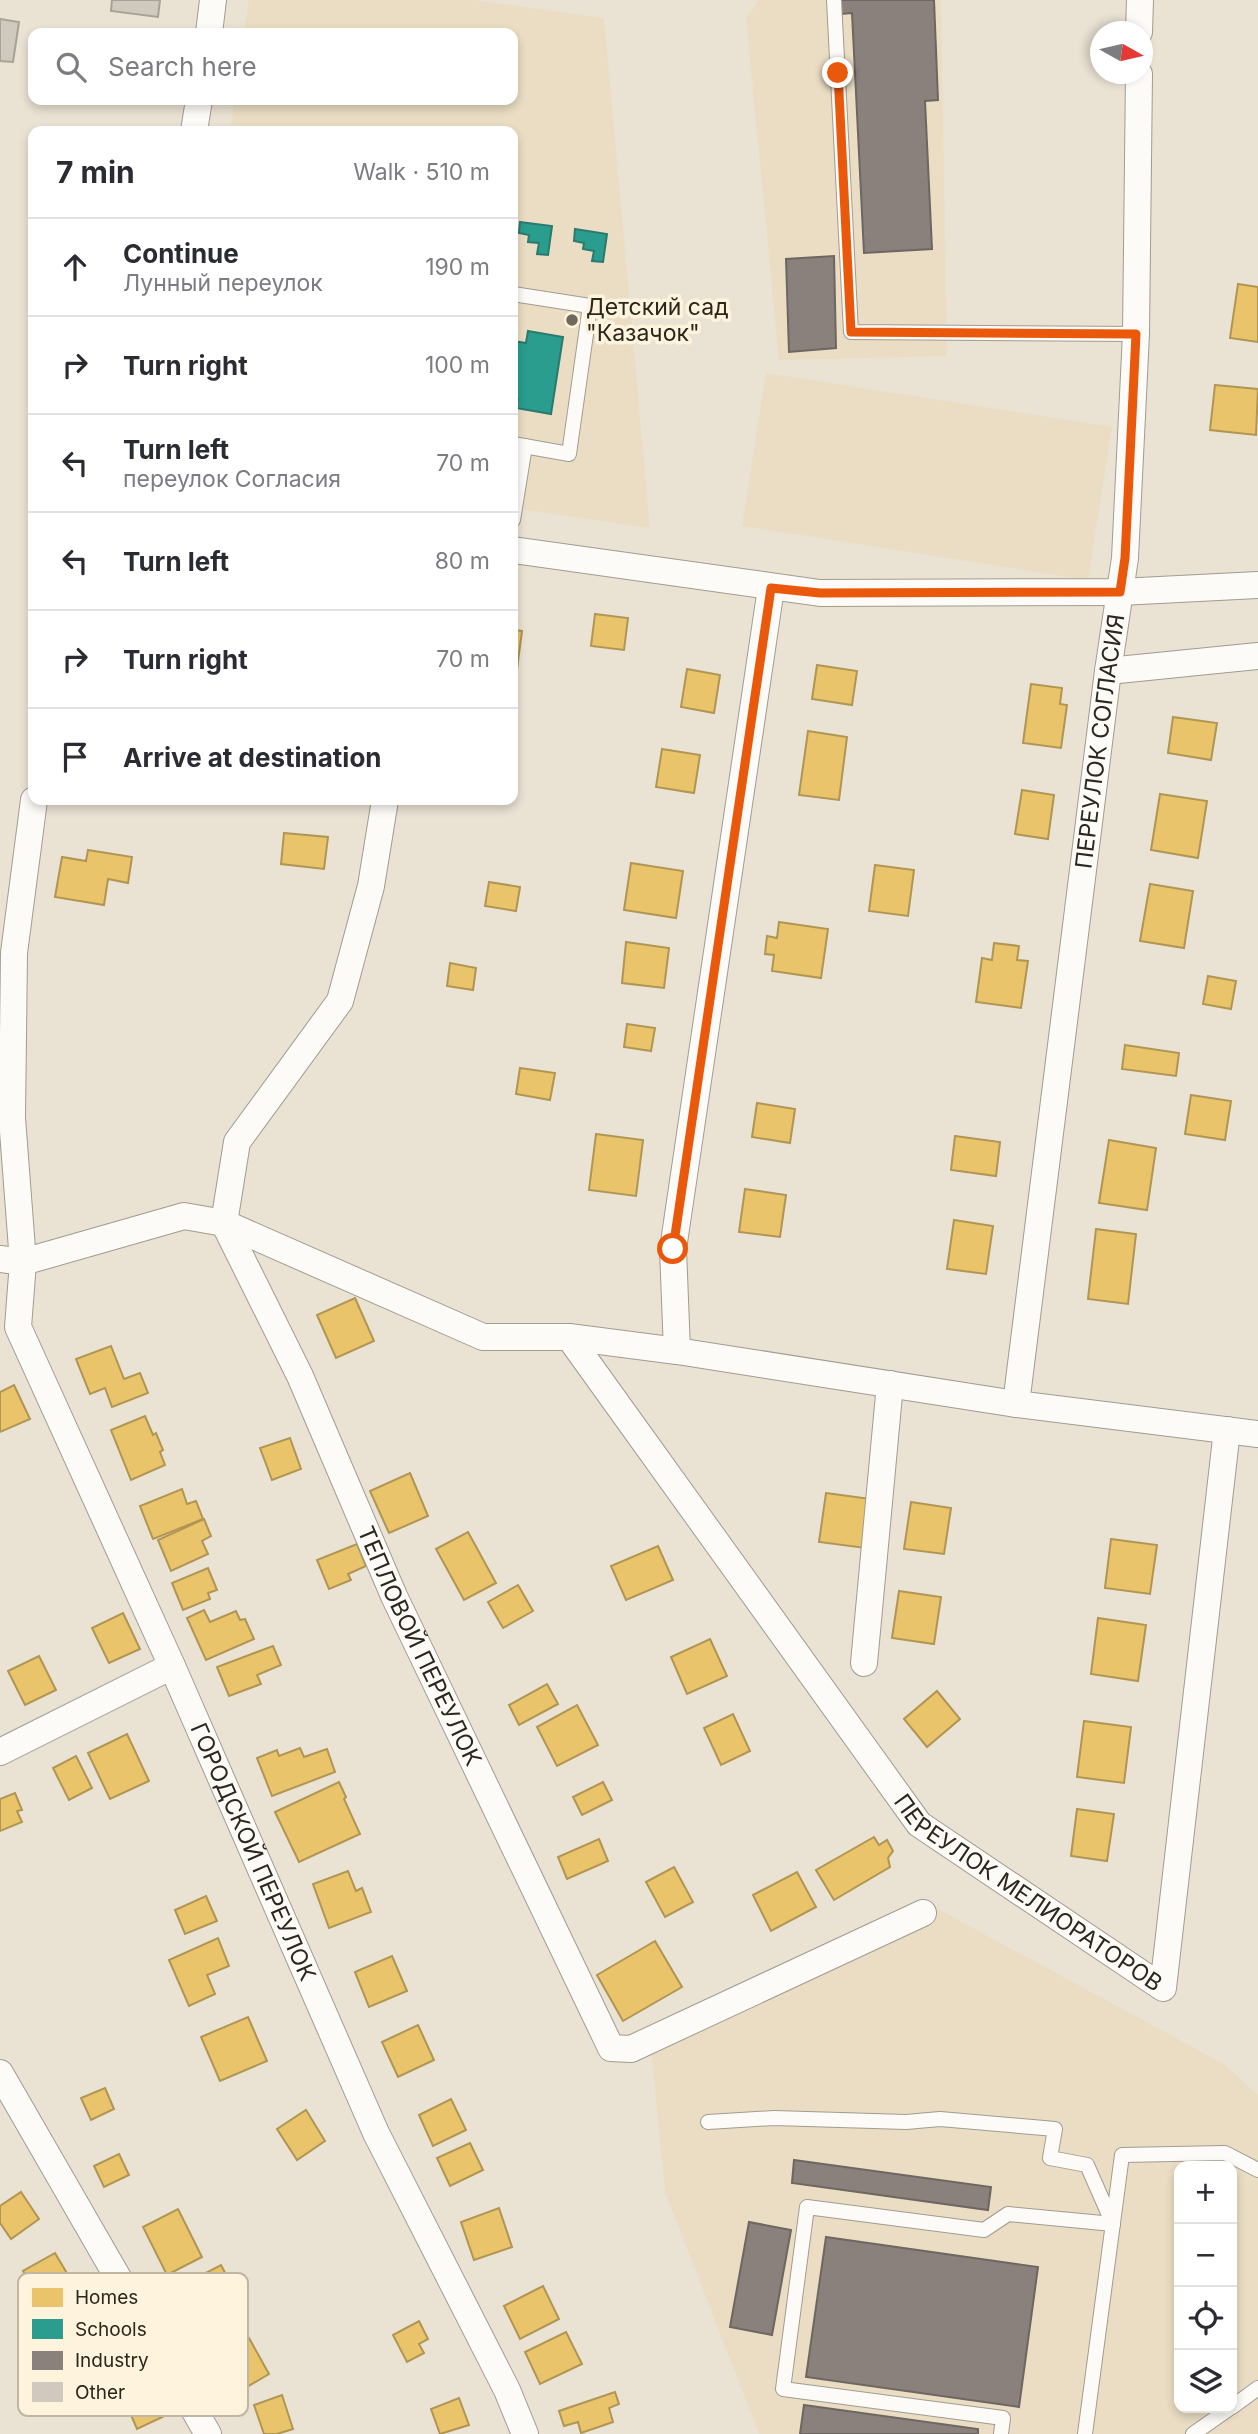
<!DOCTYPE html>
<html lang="en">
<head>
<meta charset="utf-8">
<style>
  :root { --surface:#fff; --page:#f2f2f3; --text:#2b2b33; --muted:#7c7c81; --line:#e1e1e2 }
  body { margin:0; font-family:Inter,sans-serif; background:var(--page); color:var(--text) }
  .controls { position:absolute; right:21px; bottom:21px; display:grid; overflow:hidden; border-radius:14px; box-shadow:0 4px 10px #0003 }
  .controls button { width:63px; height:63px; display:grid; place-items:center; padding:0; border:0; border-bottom:2px solid var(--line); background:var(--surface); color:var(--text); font:35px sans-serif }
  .compass { position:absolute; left:1090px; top:21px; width:63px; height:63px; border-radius:50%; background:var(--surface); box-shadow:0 4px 10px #0003; rotate:98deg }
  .stop { position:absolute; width:21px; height:21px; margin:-16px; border:5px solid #ea580c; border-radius:50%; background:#fff }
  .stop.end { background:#ea580c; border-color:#fff; box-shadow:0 2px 7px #0008 }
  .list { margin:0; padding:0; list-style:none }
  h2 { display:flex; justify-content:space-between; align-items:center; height:91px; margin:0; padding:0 28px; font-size:30px }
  h2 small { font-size:23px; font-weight:400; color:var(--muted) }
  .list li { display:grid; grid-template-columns:46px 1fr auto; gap:21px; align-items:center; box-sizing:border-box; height:98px; padding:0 28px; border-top:2px solid var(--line) }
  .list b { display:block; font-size:26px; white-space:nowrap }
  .list p { margin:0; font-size:23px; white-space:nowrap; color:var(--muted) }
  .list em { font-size:23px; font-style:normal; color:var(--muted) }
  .icon { flex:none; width:38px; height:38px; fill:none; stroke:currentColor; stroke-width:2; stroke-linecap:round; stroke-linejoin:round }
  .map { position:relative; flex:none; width:1258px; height:2434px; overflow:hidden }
  .search { position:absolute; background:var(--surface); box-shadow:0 4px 10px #0003; left:28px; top:28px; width:490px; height:77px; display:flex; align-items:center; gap:18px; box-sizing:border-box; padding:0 24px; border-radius:14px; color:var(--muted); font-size:26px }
  .panel { position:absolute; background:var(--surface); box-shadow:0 4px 10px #0003; left:28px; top:126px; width:490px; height:679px; border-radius:14px }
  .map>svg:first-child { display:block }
  .built { fill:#eaddc3; fill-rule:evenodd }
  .homes { fill:#e9c46a; stroke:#b09553; stroke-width:2 }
  .schools { fill:#2a9d8f; stroke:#2b7a6d; stroke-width:2 }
  .industry { fill:#8a817c; stroke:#6e6660; stroke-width:2 }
  .building { fill:#d0cabe; stroke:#a7a296; stroke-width:2 }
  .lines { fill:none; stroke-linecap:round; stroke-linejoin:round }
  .service-casing { stroke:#a19c90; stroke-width:16 }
  .minor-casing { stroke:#a19c90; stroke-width:28 }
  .service { stroke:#fcfbf8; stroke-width:14 }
  .minor { stroke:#fcfbf8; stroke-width:26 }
  .route { stroke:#ea580c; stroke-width:9 }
  .poi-dot { fill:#6e685d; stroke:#fef3dd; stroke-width:2.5 }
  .labels { text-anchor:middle; stroke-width:7; stroke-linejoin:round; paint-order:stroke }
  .poi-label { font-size:23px; fill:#2c271d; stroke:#fef3dd; text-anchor:start }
  .street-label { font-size:23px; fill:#2c271d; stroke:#fef3dd }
  .key { fill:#fef3dd; stroke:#bfb6a3; stroke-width:2 }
  .key-label { font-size:19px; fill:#2c271d }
</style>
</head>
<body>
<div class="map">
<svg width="1258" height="2434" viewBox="0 0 1258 2434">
  <rect width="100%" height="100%" fill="#eae2d3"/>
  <g class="built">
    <path d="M 249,0 L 473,0 L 604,18 L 650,528 L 513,508 L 513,131 L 230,131 L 235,100 L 513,100 L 513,33 L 244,33 Z"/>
    <path d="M 759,0 L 941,0 L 947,356 L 779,360 L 746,18 Z"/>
    <path d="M 766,373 L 1112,427 L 1088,580 L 742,526 Z"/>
    <path d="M 936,1908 L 1224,2064 L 1258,2095 L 1258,2434 L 759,2434 L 665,2192 L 651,2048 ZM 1179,2166 L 1232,2166 L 1232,2408 L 1179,2408 Z"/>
  </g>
  <g class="homes">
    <path d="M 1238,284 L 1258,287 L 1258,342 L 1230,338 Z"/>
    <path d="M 1215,385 L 1258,389 L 1256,435 L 1210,430 Z"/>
    <path d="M 595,614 L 628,618 L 624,650 L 591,646 Z"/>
    <path d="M 513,630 L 522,631 L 516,677 L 513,677 Z"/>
    <path d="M 817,665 L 857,671 L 852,705 L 812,699 Z"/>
    <path d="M 687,669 L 720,675 L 714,713 L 681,707 Z"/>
    <path d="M 1031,684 L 1062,688 L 1060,704 L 1067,705 L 1061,748 L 1023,743 Z"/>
    <path d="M 1173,717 L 1217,723 L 1211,760 L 1168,753 Z"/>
    <path d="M 808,731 L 847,737 L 839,800 L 799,795 Z"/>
    <path d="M 662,749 L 700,755 L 694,793 L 656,787 Z"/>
    <path d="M 1022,790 L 1054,795 L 1048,839 L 1015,834 Z"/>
    <path d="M 1160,794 L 1207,801 L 1198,858 L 1151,850 Z"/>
    <path d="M 84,800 L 121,800 L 121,804 Z"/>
    <path d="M 284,833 L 328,837 L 324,869 L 281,864 Z"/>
    <path d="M 88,850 L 132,857 L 128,883 L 108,879 L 104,905 L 55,897 L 62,857 L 86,861 Z"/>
    <path d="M 631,863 L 683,871 L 676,918 L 624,910 Z"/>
    <path d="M 875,865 L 914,870 L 908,916 L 869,911 Z"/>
    <path d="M 489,882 L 520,887 L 516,911 L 485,906 Z"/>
    <path d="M 1150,884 L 1193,891 L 1184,948 L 1140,941 Z"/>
    <path d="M 779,922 L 828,929 L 821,978 L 772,971 L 774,955 L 765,954 L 767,936 L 777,938 Z"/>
    <path d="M 626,942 L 669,948 L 664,988 L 622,983 Z"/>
    <path d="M 994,943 L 1019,946 L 1017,960 L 1028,961 L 1021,1008 L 976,1002 L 982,958 L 992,960 Z"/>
    <path d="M 450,963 L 476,968 L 473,990 L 447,986 Z"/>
    <path d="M 1208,976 L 1236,981 L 1231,1009 L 1203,1004 Z"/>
    <path d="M 627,1024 L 655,1028 L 651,1051 L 624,1047 Z"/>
    <path d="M 1125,1045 L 1179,1053 L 1176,1076 L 1122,1069 Z"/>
    <path d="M 520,1068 L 555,1073 L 550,1100 L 516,1094 Z"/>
    <path d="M 1191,1095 L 1231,1101 L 1225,1140 L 1185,1134 Z"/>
    <path d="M 757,1103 L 795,1109 L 790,1143 L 752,1137 Z"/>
    <path d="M 596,1134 L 643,1140 L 636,1196 L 589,1190 Z"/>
    <path d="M 955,1136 L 1000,1142 L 996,1176 L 951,1170 Z"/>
    <path d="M 1109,1140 L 1156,1148 L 1147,1210 L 1099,1203 Z"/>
    <path d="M 745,1189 L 786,1195 L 780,1237 L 739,1232 Z"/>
    <path d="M 954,1220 L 993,1226 L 986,1274 L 947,1269 Z"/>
    <path d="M 1096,1229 L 1136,1234 L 1128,1304 L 1088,1299 Z"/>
    <path d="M 355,1298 L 374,1341 L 336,1358 L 317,1315 Z"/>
    <path d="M 111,1346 L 124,1379 L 140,1373 L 148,1393 L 112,1407 L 105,1388 L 90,1394 L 76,1359 Z"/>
    <path d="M 14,1385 L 30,1419 L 0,1432 L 0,1392 Z"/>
    <path d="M 145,1416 L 153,1435 L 156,1433 L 163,1450 L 160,1452 L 165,1465 L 131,1480 L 111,1430 Z"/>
    <path d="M 290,1438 L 301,1469 L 272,1480 L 260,1448 Z"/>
    <path d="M 410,1473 L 428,1516 L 389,1533 L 370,1491 Z"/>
    <path d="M 182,1489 L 187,1504 L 196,1501 L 203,1519 L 153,1539 L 140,1506 Z"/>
    <path d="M 826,1493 L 871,1499 L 865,1548 L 819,1542 Z"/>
    <path d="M 911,1502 L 951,1508 L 944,1554 L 904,1549 Z"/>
    <path d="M 204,1519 L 211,1536 L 202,1541 L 208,1554 L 171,1571 L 158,1540 Z"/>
    <path d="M 468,1532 L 496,1583 L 464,1600 L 436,1549 Z"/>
    <path d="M 1111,1539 L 1157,1545 L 1150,1594 L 1105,1588 Z"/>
    <path d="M 357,1544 L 366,1566 L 348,1574 L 351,1580 L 329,1589 L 317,1560 Z"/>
    <path d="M 658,1546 L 673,1580 L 626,1600 L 611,1566 Z"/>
    <path d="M 208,1568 L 217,1590 L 208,1593 L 210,1599 L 183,1610 L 172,1583 Z"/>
    <path d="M 518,1585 L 533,1611 L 503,1628 L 488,1602 Z"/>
    <path d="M 899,1591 L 941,1597 L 934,1644 L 892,1638 Z"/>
    <path d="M 204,1610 L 210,1622 L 236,1611 L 240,1620 L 245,1619 L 254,1639 L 206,1660 L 187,1618 Z"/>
    <path d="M 123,1613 L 140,1649 L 109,1663 L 92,1628 Z"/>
    <path d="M 1098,1618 L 1146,1625 L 1138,1681 L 1091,1674 Z"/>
    <path d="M 710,1639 L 727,1676 L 687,1694 L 671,1657 Z"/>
    <path d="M 273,1646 L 281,1665 L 257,1675 L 261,1684 L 229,1696 L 217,1667 Z"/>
    <path d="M 39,1656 L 56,1690 L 25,1705 L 8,1671 Z"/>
    <path d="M 547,1684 L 558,1704 L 519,1725 L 509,1705 Z"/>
    <path d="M 937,1691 L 960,1719 L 927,1747 L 904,1719 Z"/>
    <path d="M 577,1705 L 598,1745 L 557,1766 L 537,1727 Z"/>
    <path d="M 733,1714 L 750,1751 L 721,1765 L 704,1728 Z"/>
    <path d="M 1084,1721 L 1131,1727 L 1124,1783 L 1077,1777 Z"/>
    <path d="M 127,1734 L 149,1781 L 110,1799 L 88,1753 Z"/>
    <path d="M 300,1748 L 304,1757 L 327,1749 L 335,1772 L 272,1796 L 257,1758 L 277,1750 L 279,1756 Z"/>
    <path d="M 76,1756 L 92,1788 L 69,1800 L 53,1768 Z"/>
    <path d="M 339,1782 L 346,1797 L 344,1799 L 360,1834 L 299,1862 L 275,1812 Z"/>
    <path d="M 603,1782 L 612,1800 L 582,1815 L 573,1797 Z"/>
    <path d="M 15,1793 L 22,1810 L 17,1811 L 22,1822 L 0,1831 L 0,1799 Z"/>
    <path d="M 1077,1809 L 1114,1814 L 1107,1861 L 1071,1856 Z"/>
    <path d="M 874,1837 L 879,1845 L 887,1840 L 893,1851 L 888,1858 L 890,1867 L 834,1900 L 816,1870 Z"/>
    <path d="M 599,1839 L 608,1861 L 567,1879 L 558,1857 Z"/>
    <path d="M 674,1867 L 693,1902 L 665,1917 L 646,1882 Z"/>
    <path d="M 348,1871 L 356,1891 L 362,1888 L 371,1912 L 329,1928 L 313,1884 Z"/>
    <path d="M 797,1872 L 816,1907 L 771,1931 L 753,1895 Z"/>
    <path d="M 206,1896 L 217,1921 L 185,1934 L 175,1910 Z"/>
    <path d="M 218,1938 L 229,1966 L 207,1975 L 215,1994 L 189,2006 L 169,1960 Z"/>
    <path d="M 655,1941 L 682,1987 L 623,2021 L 597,1975 Z"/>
    <path d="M 392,1956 L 407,1991 L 369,2007 L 355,1972 Z"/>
    <path d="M 248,2017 L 267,2061 L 220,2081 L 201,2037 Z"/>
    <path d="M 418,2025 L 434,2060 L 398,2077 L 382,2042 Z"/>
    <path d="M 105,2088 L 114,2109 L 91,2120 L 81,2098 Z"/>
    <path d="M 451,2099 L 466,2130 L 433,2146 L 419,2115 Z"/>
    <path d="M 306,2110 L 325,2141 L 297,2160 L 277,2129 Z"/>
    <path d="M 470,2143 L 483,2170 L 450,2186 L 437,2158 Z"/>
    <path d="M 119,2154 L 129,2175 L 104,2187 L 94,2166 Z"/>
    <path d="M 21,2192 L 39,2219 L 11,2239 L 0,2223 L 0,2206 Z"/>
    <path d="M 499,2208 L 512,2247 L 474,2260 L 461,2222 Z"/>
    <path d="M 178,2209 L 202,2257 L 167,2275 L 143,2227 Z"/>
    <path d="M 55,2253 L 68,2275 L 35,2294 L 23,2271 Z"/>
    <path d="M 221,2265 L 234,2290 L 240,2287 L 246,2300 L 197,2326 L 177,2288 Z"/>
    <path d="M 543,2286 L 559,2319 L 520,2339 L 504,2306 Z"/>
    <path d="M 419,2321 L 428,2339 L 419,2344 L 424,2353 L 407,2362 L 393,2335 Z"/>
    <path d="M 566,2332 L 582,2364 L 540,2384 L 525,2352 Z"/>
    <path d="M 249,2338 L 269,2374 L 240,2391 L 225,2364 L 240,2356 L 234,2347 Z"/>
    <path d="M 160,2385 L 173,2412 L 137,2429 L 125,2401 Z"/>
    <path d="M 615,2392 L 619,2404 L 609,2408 L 613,2422 L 581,2433 L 578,2422 L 564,2426 L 559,2411 Z"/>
    <path d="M 282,2395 L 293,2429 L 277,2434 L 264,2434 L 254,2405 Z"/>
    <path d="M 459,2398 L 469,2425 L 440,2434 L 431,2409 Z"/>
  </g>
  <g class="schools">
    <path d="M 520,222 L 552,226 L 548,255 L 537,254 L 539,243 L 528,242 L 529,235 L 519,233 Z"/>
    <path d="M 575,229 L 607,234 L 603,262 L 592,261 L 594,251 L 583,249 L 584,243 L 574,241 Z"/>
    <path d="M 528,331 L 563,337 L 551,414 L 516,408 L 518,399 L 513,398 L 513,341 L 526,343 Z"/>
  </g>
  <g class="industry">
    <path d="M 840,0 L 934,0 L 938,100 L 925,101 L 932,249 L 864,253 L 852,13 L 841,14 Z"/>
    <path d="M 834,256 L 836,348 L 789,352 L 786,259 Z"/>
    <path d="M 794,2160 L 991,2187 L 988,2210 L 792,2183 Z"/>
    <path d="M 749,2222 L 791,2230 L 772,2335 L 730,2327 Z"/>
    <path d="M 826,2237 L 1038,2267 L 1019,2407 L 806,2377 Z"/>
    <path d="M 804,2405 L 978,2429 L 978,2434 L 800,2434 Z"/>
  </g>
  <g class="building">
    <path d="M 112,0 L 160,0 L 158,17 L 111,11 Z"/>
    <path d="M 0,19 L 19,22 L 13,62 L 0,61 Z"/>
  </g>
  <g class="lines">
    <g class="service-casing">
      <g id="service">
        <path d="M 834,0 L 851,332 L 1136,334"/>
        <path d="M 513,294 L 590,306 L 569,454 L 513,444"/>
        <path d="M 513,520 L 525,446"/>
        <path d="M 708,2122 L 774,2118 L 906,2122 L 940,2119 L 1055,2129 L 1050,2158 L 1087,2165 L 1113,2224"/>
        <path d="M 1232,2407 L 1258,2388"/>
        <path d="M 1001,2434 L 1003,2418 L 783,2389 L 807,2207 L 984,2230 L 1008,2214 L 1113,2224"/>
        <path d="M 1085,2434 L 1122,2155 L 1225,2153 L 1258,2170"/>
        <path d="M 1193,2434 L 1230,2408"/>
      </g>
    </g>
    <g class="minor-casing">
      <g id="minor">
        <path d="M 1139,32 L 1140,0"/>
        <path d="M 209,33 L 213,0"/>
        <path d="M 194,131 L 199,100"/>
        <path d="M 513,550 L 820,593 L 1120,592 L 1258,585"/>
        <path d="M 1108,671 L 1258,656"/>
        <path id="s1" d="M 34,800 L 14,953 L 12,1118 L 23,1262 L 18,1327 L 172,1666 L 376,2133 L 507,2390 L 525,2434"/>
        <path id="s2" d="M 385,800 L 371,886 L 340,1001 L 237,1142 L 224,1223 L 300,1376 L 394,1596 L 611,2048 L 631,2049 L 923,1913"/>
        <path d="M 0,1259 L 23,1262 L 184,1216 L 224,1223 L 483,1337 L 569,1337 L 677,1351 L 1016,1404 L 1258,1434"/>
        <path id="s3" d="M 569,1337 L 919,1824 L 1163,1988 L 1227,1430"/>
        <path d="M 677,1351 L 673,1249 L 771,588"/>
        <path id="s4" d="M 1016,1404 L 1108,671 L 1125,558 L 1136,334 L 1139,74"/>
        <path d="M 864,1663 L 890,1384"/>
        <path d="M 0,1752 L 172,1666"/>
        <path d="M 0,2073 L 208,2434"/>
      </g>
    </g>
    <use href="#service" class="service"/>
    <use href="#minor" class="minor"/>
  </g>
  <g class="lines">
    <path class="route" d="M 673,1249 L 771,588 L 820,593 L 1120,592 L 1125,558 L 1136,334 L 851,332 L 838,73"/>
  </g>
  <circle class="poi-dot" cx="572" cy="320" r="7"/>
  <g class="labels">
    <g class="poi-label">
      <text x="586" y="315">Детский сад<tspan x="586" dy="26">"Казачок"</tspan></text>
    </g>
    <g class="street-label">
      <text dy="8" stroke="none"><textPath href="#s4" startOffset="668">ПЕРЕУЛОК СОГЛАСИЯ</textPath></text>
      <text dy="8" stroke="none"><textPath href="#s2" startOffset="929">ТЕПЛОВОЙ ПЕРЕУЛОК</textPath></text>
      <text dy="8" stroke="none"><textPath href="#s1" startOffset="1104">ГОРОДСКОЙ ПЕРЕУЛОК</textPath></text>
      <text dy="8" stroke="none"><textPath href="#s3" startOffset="728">ПЕРЕУЛОК МЕЛИОРАТОРОВ</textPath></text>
    </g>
  </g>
  <rect x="18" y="2273" width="230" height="143" rx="10" class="key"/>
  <rect x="32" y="2288" width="31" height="19" fill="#e9c46a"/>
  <rect x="32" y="2319" width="31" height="20" fill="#2a9d8f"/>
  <rect x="32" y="2351" width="31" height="19" fill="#8a817c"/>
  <rect x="32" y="2382" width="31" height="20" fill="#d0cabe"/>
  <g class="key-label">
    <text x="75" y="2304">Homes</text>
    <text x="75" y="2336">Schools</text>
    <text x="75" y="2367">Industry</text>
    <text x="75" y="2399">Other</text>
  </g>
</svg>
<div class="controls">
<button>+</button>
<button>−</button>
<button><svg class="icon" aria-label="locate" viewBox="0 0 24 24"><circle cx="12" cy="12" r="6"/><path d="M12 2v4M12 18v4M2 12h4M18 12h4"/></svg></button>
<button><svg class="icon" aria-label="layers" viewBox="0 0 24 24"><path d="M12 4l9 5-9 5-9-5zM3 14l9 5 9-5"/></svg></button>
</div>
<svg class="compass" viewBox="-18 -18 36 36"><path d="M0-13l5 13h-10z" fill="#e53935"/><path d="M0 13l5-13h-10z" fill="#7c7c81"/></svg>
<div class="stop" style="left:673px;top:1249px"></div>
<div class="stop end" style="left:838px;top:73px"></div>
<div class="search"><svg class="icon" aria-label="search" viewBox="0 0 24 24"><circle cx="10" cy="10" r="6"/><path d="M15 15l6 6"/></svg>Search here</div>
<section class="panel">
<h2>7 min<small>Walk · 510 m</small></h2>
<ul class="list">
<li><svg class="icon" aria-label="ahead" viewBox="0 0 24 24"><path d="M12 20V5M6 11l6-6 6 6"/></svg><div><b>Continue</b><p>Лунный переулок</p></div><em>190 m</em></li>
<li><svg class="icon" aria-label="right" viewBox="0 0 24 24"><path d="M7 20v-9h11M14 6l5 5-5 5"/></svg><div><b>Turn right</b></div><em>100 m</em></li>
<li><svg class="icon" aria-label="left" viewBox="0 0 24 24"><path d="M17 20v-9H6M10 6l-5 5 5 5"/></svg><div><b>Turn left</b><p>переулок Согласия</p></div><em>70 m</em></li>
<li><svg class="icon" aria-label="left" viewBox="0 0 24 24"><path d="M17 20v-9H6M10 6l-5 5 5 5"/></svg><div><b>Turn left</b></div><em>80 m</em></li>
<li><svg class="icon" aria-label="right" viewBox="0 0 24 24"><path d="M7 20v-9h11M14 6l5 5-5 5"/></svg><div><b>Turn right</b></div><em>70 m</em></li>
<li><svg class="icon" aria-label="arrive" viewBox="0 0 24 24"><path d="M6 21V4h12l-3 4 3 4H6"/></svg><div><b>Arrive at destination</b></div></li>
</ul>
</section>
</div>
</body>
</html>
